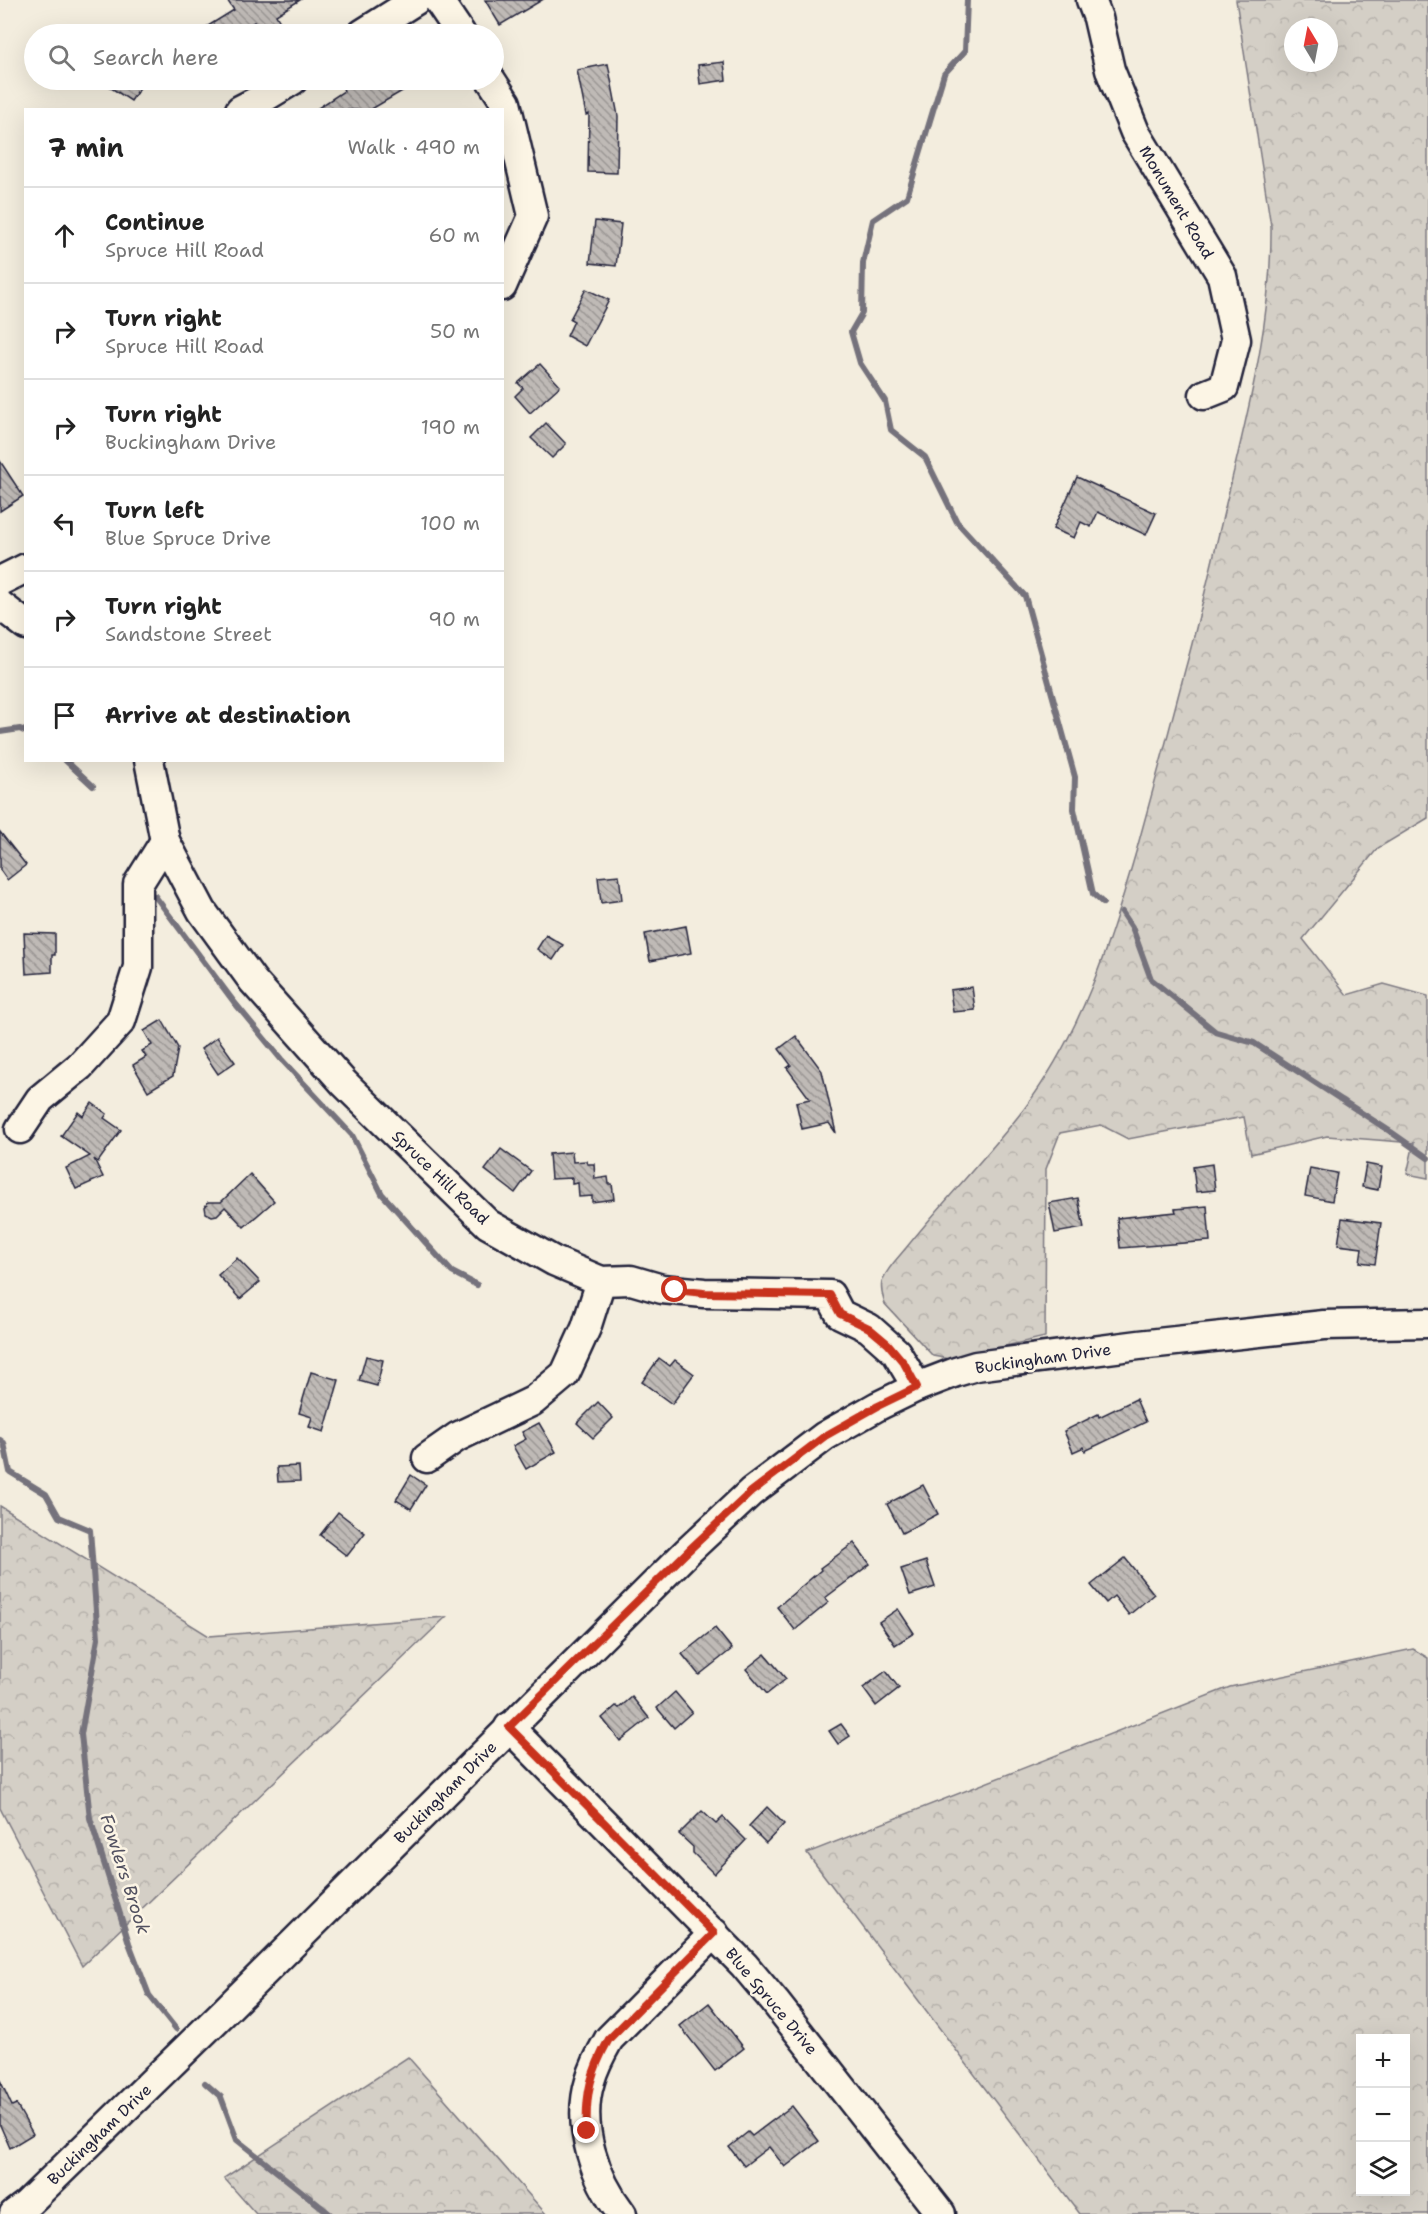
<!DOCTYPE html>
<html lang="en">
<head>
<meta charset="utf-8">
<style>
  :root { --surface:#fff; --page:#f6f6f6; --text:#222; --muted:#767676; --line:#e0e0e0 }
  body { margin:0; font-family:"Shantell Sans",sans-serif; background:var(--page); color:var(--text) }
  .controls { position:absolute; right:18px; bottom:18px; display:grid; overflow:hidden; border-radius:0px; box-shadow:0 6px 24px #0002 }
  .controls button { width:54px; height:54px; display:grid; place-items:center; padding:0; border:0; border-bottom:2px solid var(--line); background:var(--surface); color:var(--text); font:30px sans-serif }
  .compass { position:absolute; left:1284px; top:18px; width:54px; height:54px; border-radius:50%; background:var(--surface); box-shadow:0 6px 24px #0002; rotate:350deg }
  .stop { position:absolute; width:18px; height:18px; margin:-14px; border:4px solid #c8321e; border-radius:50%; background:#fff }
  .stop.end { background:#c8321e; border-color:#fff; box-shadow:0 2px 6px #0008 }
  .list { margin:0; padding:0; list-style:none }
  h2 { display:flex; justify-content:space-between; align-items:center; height:78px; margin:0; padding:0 24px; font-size:26px }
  h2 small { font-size:20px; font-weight:400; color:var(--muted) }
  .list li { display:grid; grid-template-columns:39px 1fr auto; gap:18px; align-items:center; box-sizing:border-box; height:96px; padding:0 24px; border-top:2px solid var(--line) }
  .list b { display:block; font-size:22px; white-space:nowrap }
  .list p { margin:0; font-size:20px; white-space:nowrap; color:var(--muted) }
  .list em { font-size:20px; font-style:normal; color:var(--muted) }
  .icon { flex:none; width:33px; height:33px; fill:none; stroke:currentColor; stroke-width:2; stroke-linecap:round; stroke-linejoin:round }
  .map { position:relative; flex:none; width:1428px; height:2214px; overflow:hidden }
  .search { position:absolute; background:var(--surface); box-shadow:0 6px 24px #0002; left:24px; top:24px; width:480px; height:66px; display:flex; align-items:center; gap:15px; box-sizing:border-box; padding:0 21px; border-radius:33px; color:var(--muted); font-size:22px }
  .panel { position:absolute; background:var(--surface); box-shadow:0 6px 24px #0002; left:24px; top:108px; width:480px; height:654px; border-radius:0px }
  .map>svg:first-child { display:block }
  .forest { fill:url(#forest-crowns); stroke:#7b7880; stroke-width:1.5; fill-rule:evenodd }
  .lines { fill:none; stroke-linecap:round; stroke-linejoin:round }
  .stream { stroke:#75727b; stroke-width:6 }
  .building { fill:url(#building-back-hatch); stroke:#22223b; stroke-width:1.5 }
  .minor-casing { stroke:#22223b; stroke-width:33 }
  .minor { stroke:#fcf5e5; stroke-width:28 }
  .route { stroke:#c8321e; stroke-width:8 }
  .labels { text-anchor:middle; stroke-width:5; stroke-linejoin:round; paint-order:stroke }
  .street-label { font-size:16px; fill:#22223b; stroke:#fcf5e5 }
  .water-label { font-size:18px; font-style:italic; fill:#525160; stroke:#fcf5e5 }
</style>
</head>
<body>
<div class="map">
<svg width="1428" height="2214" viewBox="0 0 1428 2214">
  <defs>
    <pattern id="forest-crowns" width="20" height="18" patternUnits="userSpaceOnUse" patternTransform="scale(1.5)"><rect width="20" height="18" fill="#d4cfc6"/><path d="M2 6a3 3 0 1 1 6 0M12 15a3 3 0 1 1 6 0" fill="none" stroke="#b6b1ab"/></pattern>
    <pattern id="building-back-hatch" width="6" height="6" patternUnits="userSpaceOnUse" patternTransform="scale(1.5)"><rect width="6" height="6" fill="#bfbab6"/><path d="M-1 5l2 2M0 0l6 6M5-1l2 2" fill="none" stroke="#9b9795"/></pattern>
  </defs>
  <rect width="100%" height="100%" fill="#f3edde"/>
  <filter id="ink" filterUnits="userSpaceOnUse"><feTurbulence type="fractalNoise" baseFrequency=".0167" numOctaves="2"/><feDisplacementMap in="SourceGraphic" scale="12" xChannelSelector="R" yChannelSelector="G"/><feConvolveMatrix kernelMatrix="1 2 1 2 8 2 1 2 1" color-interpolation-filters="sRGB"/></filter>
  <g filter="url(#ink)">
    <g class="forest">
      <path d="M 1236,0 L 1428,0 L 1428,818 L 1378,848 L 1303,939 L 1347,995 L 1384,984 L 1428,996 L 1428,1178 L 1407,1174 L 1414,1143 L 1327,1136 L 1251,1154 L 1244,1117 L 1128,1139 L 1101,1125 L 1060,1133 L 1046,1169 L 1045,1337 L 949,1359 L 933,1356 L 885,1304 C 883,1297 880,1290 882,1282 C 886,1269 898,1258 906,1248 C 944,1200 987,1157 1024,1109 C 1082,1032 1110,943 1136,852 C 1153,791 1169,731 1185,670 C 1202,609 1215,548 1230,487 C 1251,400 1272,315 1271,226 ZM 1293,27 L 1329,27 L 1329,63 L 1293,63 Z"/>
      <path d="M 0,1506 L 209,1636 L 446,1617 L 82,1966 L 0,1808 Z"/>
      <path d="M 1413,1649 L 1428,1658 L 1428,2214 L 1080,2214 L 807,1853 L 1230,1687 ZM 1360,2038 L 1406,2038 L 1406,2192 L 1360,2192 Z"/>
      <path d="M 408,2057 L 546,2214 L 256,2214 L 224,2178 Z"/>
    </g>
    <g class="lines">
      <g class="stream">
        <path d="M 967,0 L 965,51 L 944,74 L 907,197 L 873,220 L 863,263 L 862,313 L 851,332 L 860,363 L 885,401 L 891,430 L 925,457 L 957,522 L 1025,596 L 1075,777 L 1074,809 L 1093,894 L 1103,903"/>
        <path d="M 0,732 L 20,729 L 26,732"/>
        <path d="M 65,760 L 93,786"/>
        <path d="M 155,896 L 234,1002 L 281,1059 L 352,1135 L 382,1194 L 452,1272 L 477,1285"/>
        <path d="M 1122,912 L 1132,927 L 1151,979 L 1216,1032 L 1254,1043 L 1391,1132 L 1428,1158"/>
        <path d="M 0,1440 L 4,1443 L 10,1472 L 46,1494 L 59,1517 L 90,1530 L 98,1638 L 81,1734 L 90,1818 L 129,1943 L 149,1995 L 176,2029"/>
        <path d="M 205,2083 L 221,2097 L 237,2140 L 330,2214"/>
      </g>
    </g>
    <g class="building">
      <path d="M 227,0 L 300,0 L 276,15 L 280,22 L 262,34 L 254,22 L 235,34 L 195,34 L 234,10 Z"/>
      <path d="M 485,0 L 542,0 L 500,25 Z"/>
      <path d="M 724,62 L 726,80 L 700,84 L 698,65 Z"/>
      <path d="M 608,64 L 618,116 L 617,173 L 588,172 L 589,114 L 586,115 L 577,70 Z"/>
      <path d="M 99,80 L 145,80 L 131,101 Z"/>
      <path d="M 357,80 L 421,80 L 370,110 L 315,110 L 344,91 L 343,88 Z"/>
      <path d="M 595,221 L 621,224 L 616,266 L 590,263 Z"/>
      <path d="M 586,289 L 609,300 L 585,346 L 567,336 L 574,321 L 570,319 Z"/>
      <path d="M 540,364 L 560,386 L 530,413 L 515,396 L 523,388 L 518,383 Z"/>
      <path d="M 546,423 L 566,444 L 552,458 L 531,438 Z"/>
      <path d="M 0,461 L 23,496 L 0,511 Z"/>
      <path d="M 1077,477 L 1156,513 L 1146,535 L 1098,512 L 1091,527 L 1081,522 L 1074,538 L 1053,529 Z"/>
      <path d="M 0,832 L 26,865 L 7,880 L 0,870 Z"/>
      <path d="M 619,875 L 622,900 L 601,903 L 598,877 Z"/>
      <path d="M 686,926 L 691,953 L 650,961 L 645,934 Z"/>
      <path d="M 24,933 L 55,934 L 55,955 L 52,955 L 52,972 L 26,974 Z"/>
      <path d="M 546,935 L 563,945 L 553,960 L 537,949 Z"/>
      <path d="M 972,987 L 975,1010 L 953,1012 L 950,990 Z"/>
      <path d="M 162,1020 L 178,1048 L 173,1076 L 148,1091 L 133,1065 L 146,1057 L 142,1051 L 152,1045 L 144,1031 Z"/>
      <path d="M 796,1036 L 822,1071 L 836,1133 L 829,1123 L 802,1129 L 796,1102 L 810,1099 L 787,1068 L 791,1065 L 779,1049 Z"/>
      <path d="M 217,1037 L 235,1062 L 218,1074 L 201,1049 Z"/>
      <path d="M 92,1103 L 107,1114 L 104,1118 L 121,1130 L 98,1162 L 94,1159 L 103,1177 L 76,1189 L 66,1168 L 90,1156 L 61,1136 L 78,1112 L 83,1116 Z"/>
      <path d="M 501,1149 L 531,1171 L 515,1193 L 485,1170 Z"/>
      <path d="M 572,1152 L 573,1162 L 586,1161 L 587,1164 L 594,1164 L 595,1179 L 608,1177 L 609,1184 L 612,1184 L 614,1199 L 592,1202 L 592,1196 L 579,1197 L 578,1183 L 572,1184 L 572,1178 L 551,1179 L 549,1154 Z"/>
      <path d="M 1212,1164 L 1215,1190 L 1196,1192 L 1193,1167 Z"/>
      <path d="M 1366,1164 L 1382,1167 L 1378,1190 L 1362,1187 Z"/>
      <path d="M 1310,1168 L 1337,1173 L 1332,1201 L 1305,1196 Z"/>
      <path d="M 250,1174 L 274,1201 L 244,1227 L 225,1207 L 217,1215 L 212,1216 L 206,1213 L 205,1207 L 208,1202 L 221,1202 Z"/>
      <path d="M 1078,1198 L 1084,1228 L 1055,1233 L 1049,1203 Z"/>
      <path d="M 1207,1206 L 1210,1241 L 1120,1248 L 1117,1218 L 1176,1212 L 1175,1209 Z"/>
      <path d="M 1342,1218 L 1381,1223 L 1375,1264 L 1360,1262 L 1362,1248 L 1338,1245 Z"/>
      <path d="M 237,1258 L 260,1282 L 240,1299 L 218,1275 Z"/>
      <path d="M 366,1356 L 383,1360 L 377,1386 L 359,1381 Z"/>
      <path d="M 659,1358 L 670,1366 L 675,1360 L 694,1374 L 672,1404 L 642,1382 Z"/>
      <path d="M 311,1372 L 339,1380 L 324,1432 L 309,1427 L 312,1417 L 299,1413 Z"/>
      <path d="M 1136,1399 L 1146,1422 L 1085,1451 L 1084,1447 L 1073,1452 L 1064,1431 L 1098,1414 L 1099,1417 Z"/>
      <path d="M 598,1402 L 613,1418 L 593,1438 L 577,1423 Z"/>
      <path d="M 539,1423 L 556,1452 L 526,1469 L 513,1446 L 526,1439 L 522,1432 Z"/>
      <path d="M 299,1466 L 300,1481 L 278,1482 L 277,1467 Z"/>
      <path d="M 411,1475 L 426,1485 L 411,1509 L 396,1500 Z"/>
      <path d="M 923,1485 L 938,1514 L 902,1533 L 887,1504 Z"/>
      <path d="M 338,1512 L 365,1533 L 347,1556 L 320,1535 Z"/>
      <path d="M 854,1543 L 870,1564 L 825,1598 L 829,1602 L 795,1630 L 777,1607 L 821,1570 L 820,1568 Z"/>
      <path d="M 1125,1558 L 1154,1594 L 1129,1615 L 1114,1596 L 1106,1603 L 1091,1585 Z"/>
      <path d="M 926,1561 L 935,1587 L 910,1595 L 901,1569 Z"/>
      <path d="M 898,1609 L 914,1633 L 895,1645 L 879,1622 Z"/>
      <path d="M 715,1628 L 732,1649 L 699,1675 L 682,1654 Z"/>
      <path d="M 765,1654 L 786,1679 L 767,1694 L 746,1669 Z"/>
      <path d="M 886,1671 L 899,1688 L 876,1706 L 863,1688 Z"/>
      <path d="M 675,1692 L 692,1712 L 674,1728 L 657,1708 Z"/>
      <path d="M 632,1697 L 649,1718 L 620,1741 L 602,1718 L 616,1706 L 619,1708 Z"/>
      <path d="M 841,1724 L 850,1736 L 838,1744 L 829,1731 Z"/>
      <path d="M 767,1807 L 784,1824 L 766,1843 L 749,1826 Z"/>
      <path d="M 702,1811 L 716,1824 L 723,1817 L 746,1840 L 714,1874 L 693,1853 L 693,1847 L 679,1834 Z"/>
      <path d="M 709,2003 L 744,2048 L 715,2071 L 680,2026 Z"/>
      <path d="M 0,2080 L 12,2106 L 16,2104 L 33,2134 L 10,2148 L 0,2125 Z"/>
      <path d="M 792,2106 L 819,2141 L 785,2167 L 769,2147 L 744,2166 L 729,2147 L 748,2132 L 752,2136 Z"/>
    </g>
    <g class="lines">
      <g class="minor-casing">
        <g id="minor">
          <path d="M 438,0 L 461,34"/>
          <path d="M 1091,0 L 1098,18 L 1110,70 L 1135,132 L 1222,276 L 1236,340 L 1224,387 L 1204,395"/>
          <path d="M 362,34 L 416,0"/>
          <path d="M 491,80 L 506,103 L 533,216 L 502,286"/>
          <path d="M 240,110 L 265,97 L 293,80"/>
          <path d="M 0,581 L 26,568"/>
          <path d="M 0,605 L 26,625"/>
          <path d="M 149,760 L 165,841 L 202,911 L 253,981 L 344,1083 L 488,1224 L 554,1261 L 601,1281 L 631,1280 L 662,1289 L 704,1293 L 830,1295 L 840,1314 L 869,1328 L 896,1352 L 917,1387"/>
          <path d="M 20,1129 L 40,1099 L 80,1066 L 121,1021 L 138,967 L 138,884 L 165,841"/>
          <path d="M 427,1458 L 457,1437 L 533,1401 L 565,1374 L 586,1328 L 601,1281"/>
          <path d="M 509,1727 L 744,1965 L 775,2002 L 941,2214"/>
          <path d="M 14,2214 L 26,2205 L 224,2012 L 688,1551 L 751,1492 L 825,1436 L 878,1406 L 917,1387 L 956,1372 L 976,1366 L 1139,1345 L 1324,1325 L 1428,1323"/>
          <path d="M 622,2214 C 595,2179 576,2126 590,2081 C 594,2066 601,2053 609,2039 L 714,1933"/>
        </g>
      </g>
      <use href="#minor" class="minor"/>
    </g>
  </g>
  <g class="lines" filter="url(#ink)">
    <path class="route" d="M 587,2131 C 585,2094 591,2071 609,2039 L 714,1933 L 509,1727 L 688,1551 L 751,1492 L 825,1436 L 878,1406 L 917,1387 L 904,1363 L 888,1344 L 869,1328 L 840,1314 L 830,1295 L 704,1293 L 675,1290"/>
  </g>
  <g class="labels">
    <g class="street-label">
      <text transform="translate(1177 202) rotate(59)" y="6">Monument Road</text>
      <text transform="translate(441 1177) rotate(44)" y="6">Spruce Hill Road</text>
      <text transform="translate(1043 1358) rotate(-8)" y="6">Buckingham Drive</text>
      <text transform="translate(445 1792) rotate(-45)" y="6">Buckingham Drive</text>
      <text transform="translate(772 2001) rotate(50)" y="6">Blue Spruce Drive</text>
      <text transform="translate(99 2134) rotate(-44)" y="6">Buckingham Drive</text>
    </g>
    <g class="water-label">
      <text transform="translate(125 1874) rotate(72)" y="6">Fowlers Brook</text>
    </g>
  </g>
</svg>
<div class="controls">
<button>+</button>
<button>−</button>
<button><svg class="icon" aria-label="layers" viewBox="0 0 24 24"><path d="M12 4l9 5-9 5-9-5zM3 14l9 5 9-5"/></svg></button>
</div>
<svg class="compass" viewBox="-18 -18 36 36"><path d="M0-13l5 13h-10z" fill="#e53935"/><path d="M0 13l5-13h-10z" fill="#767676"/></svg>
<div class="stop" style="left:675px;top:1290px"></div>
<div class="stop end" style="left:587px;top:2131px"></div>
<div class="search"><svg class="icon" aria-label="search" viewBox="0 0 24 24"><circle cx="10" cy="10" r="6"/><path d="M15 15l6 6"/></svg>Search here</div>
<section class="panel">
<h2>7 min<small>Walk · 490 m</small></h2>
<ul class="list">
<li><svg class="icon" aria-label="ahead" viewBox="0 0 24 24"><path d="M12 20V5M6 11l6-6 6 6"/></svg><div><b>Continue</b><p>Spruce Hill Road</p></div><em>60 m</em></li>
<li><svg class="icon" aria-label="right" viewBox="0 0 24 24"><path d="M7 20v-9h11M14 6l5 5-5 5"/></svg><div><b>Turn right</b><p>Spruce Hill Road</p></div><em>50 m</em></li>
<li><svg class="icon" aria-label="right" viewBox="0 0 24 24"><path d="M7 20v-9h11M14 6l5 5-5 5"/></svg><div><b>Turn right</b><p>Buckingham Drive</p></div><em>190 m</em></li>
<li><svg class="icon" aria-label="left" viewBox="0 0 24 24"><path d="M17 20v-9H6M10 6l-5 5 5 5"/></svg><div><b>Turn left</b><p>Blue Spruce Drive</p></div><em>100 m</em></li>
<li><svg class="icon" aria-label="right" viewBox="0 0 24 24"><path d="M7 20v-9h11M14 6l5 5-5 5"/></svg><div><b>Turn right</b><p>Sandstone Street</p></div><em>90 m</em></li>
<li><svg class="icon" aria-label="arrive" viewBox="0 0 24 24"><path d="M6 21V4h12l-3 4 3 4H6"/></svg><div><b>Arrive at destination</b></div></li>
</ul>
</section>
</div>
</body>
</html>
